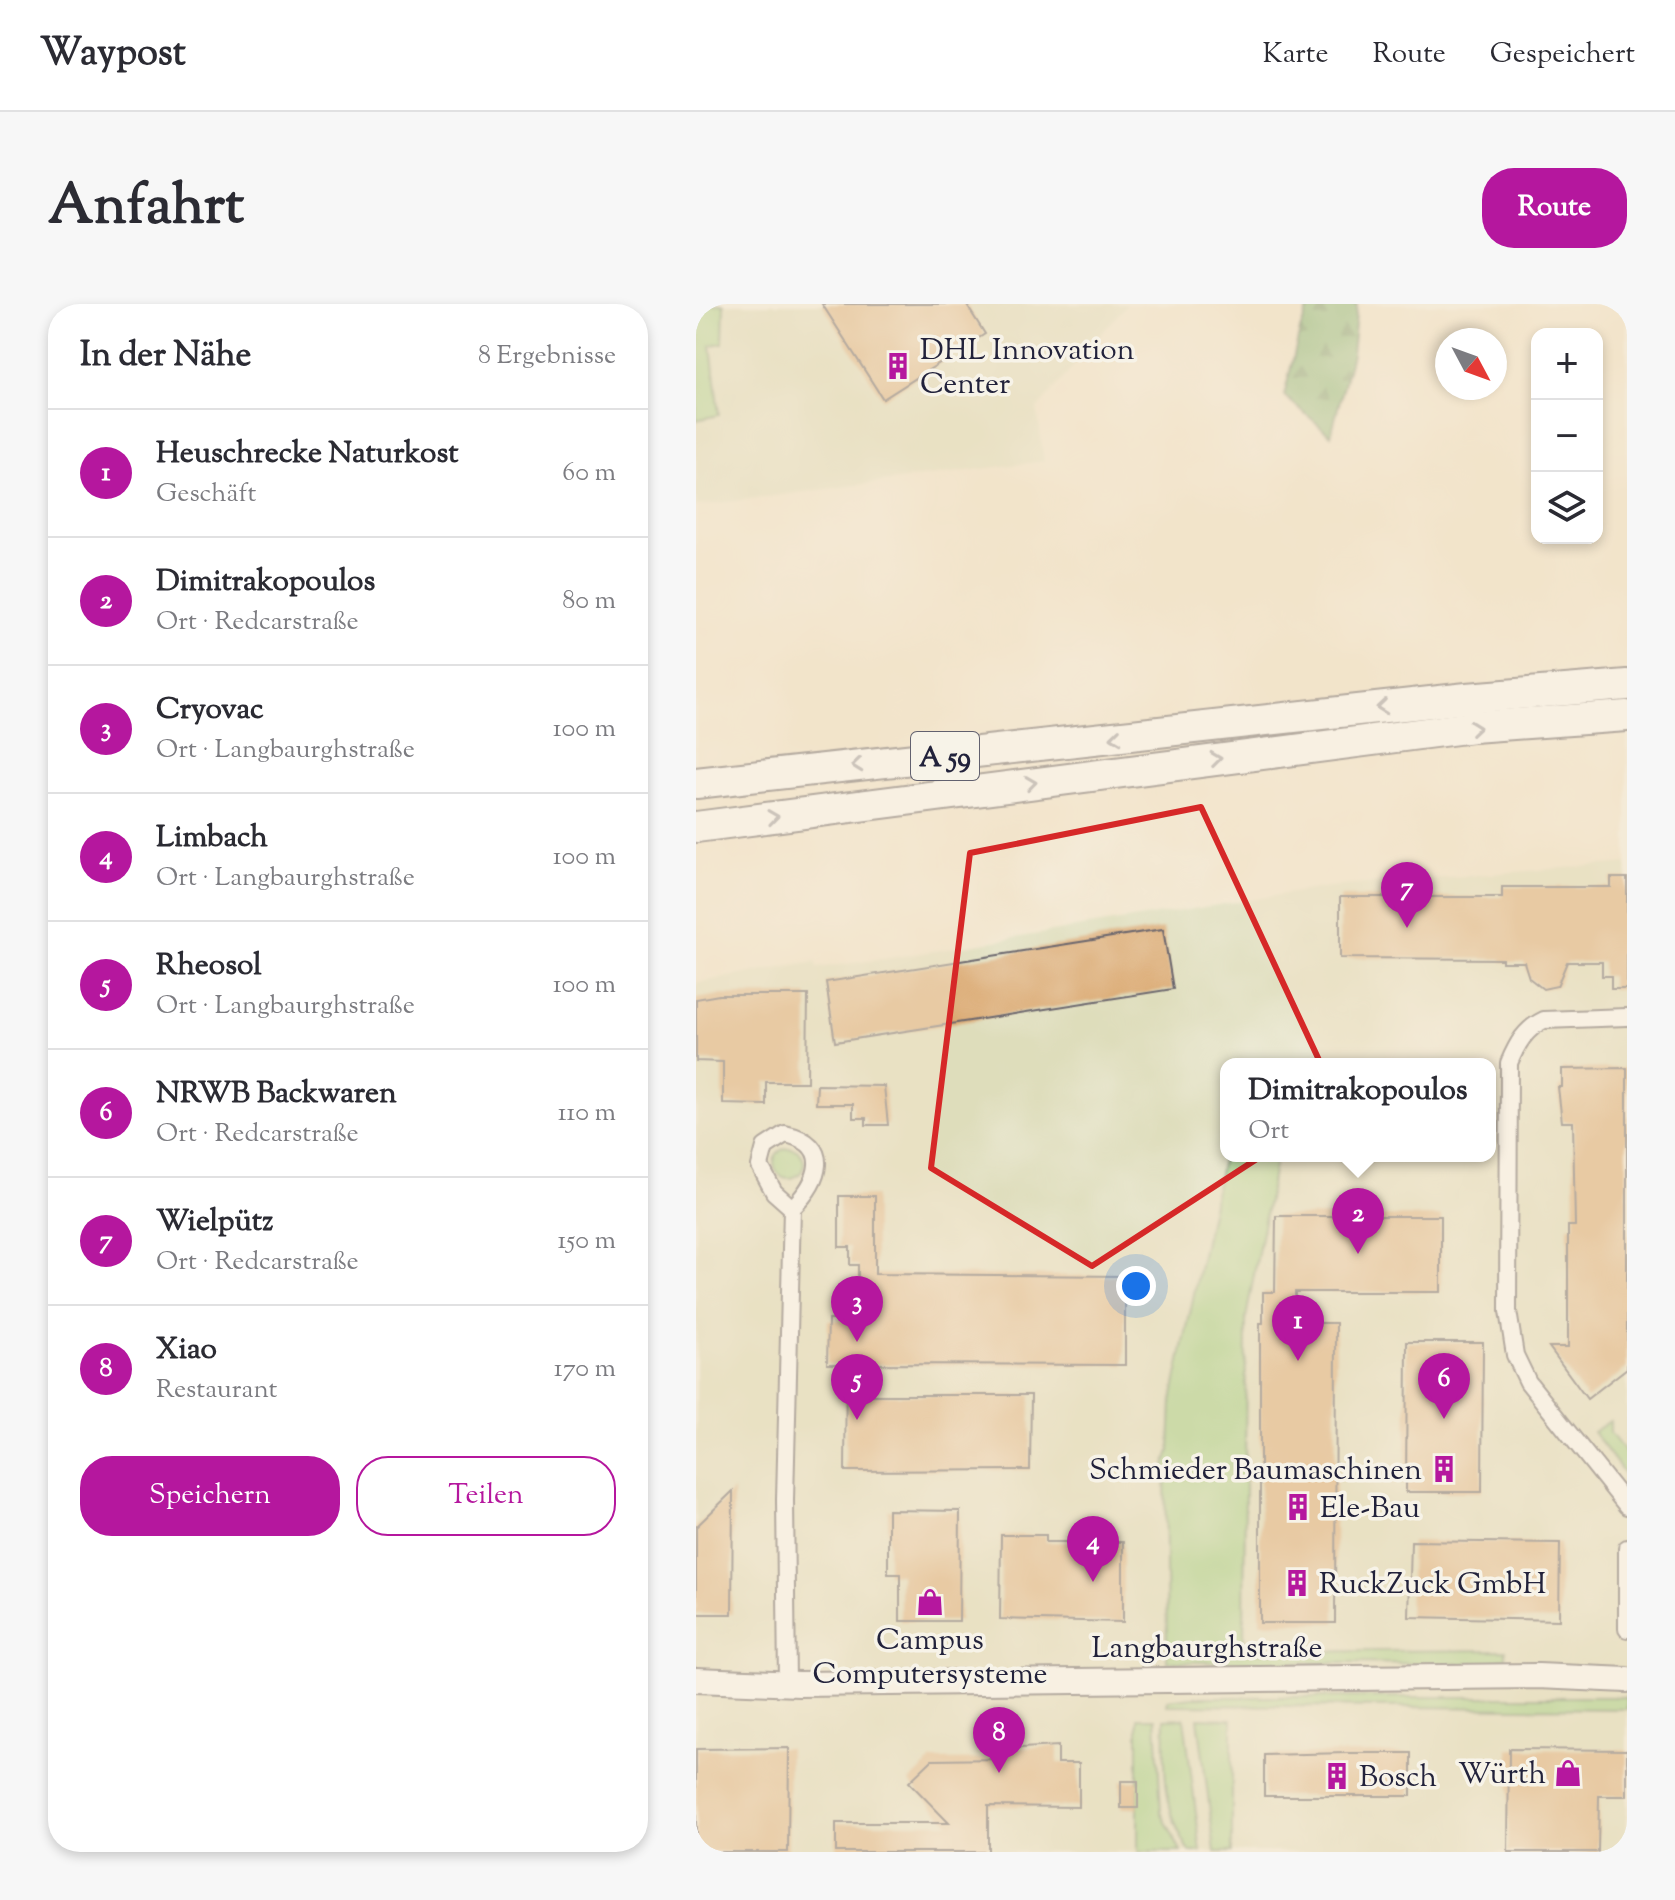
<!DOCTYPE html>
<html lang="de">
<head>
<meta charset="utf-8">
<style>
  :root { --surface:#fff; --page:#f7f7f7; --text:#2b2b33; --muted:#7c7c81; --line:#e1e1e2; --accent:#b5179e }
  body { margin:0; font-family:"Sorts Mill Goudy",serif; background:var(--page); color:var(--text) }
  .controls { position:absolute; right:24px; top:24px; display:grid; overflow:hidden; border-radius:16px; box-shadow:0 4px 12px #0003 }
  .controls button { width:72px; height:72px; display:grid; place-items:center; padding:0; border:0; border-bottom:2px solid var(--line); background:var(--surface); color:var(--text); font:40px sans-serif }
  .compass { position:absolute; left:739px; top:24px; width:72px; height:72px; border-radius:50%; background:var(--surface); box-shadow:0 4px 12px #0003; rotate:131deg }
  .you { position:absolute; left:440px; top:982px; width:28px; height:28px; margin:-20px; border:6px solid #fff; border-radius:50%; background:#1a73e8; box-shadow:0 0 0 12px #1a73e833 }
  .badge { display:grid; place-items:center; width:52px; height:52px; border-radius:50%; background:var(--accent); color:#fff; font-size:26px; font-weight:700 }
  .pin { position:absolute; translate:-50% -66px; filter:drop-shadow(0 2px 4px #0008) }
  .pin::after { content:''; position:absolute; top:42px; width:28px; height:24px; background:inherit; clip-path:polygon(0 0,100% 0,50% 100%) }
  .popup { position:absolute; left:524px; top:754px; width:276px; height:104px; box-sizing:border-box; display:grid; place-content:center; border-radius:16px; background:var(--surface); filter:drop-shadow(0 2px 6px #0005); font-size:26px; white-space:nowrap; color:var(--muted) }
  .popup b { font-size:30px; color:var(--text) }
  .popup::after { content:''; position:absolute; left:50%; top:100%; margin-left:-16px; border:16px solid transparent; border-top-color:var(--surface) }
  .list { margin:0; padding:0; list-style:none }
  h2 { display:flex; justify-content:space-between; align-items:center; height:104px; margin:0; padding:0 32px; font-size:34px }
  h2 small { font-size:26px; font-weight:400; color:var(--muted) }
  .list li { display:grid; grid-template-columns:52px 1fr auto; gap:24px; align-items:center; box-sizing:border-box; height:128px; padding:0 32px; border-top:2px solid var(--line) }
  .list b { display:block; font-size:30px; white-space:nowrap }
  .list p { margin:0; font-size:26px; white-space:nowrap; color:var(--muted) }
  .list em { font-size:26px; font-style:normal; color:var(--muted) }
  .actions { display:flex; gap:16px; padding:24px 32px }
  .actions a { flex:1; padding:18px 0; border:2px solid var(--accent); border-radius:32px; text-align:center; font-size:28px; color:var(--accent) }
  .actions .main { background:var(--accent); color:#fff }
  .icon { flex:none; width:44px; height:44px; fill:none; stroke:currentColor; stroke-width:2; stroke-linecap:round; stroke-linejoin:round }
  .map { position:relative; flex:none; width:931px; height:1548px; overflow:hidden; border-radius:32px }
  header { display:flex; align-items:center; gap:48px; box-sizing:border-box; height:112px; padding:0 40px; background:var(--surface); border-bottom:2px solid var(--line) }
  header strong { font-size:38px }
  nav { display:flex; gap:44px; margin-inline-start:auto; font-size:28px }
  .intro { display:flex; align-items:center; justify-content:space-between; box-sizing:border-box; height:192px; padding:0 48px }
  h1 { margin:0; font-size:56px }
  .button { padding:20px 36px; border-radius:32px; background:var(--accent); color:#fff; font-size:28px; font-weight:700 }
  main { display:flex; gap:48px; padding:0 48px }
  aside { flex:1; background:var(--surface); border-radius:32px; box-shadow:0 4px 12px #0003 }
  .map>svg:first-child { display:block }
  .built { fill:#deddbb; fill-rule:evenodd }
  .grass { fill:#9dcf7f; stroke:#60785d; stroke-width:2 }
  .forest { fill:url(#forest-firs); stroke:#506a54; stroke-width:2 }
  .building { fill:#dbaa73 }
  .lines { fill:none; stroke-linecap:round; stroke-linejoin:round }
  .street-casing { stroke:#6b666d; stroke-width:20 }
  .secondary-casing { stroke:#6b666d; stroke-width:28 }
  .highway-casing { stroke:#6b666d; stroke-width:34 }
  .street { stroke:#fff; stroke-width:16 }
  .secondary { stroke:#fff; stroke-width:24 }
  .highway { stroke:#fff; stroke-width:30 }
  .oneway { stroke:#9c9ca7 }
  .marked { fill:none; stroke:#d62828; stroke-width:6; stroke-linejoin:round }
  .labels { text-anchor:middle; stroke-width:7; stroke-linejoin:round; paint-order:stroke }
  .shield { fill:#f7f3e8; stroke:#62616f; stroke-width:2 }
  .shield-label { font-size:28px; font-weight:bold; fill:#22223b }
  .poi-label { font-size:30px; fill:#22223b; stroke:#f7f3e8; text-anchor:start }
  .street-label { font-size:30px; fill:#22223b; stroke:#f7f3e8 }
</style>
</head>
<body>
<header>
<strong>Waypost</strong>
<nav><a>Karte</a><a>Route</a><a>Gespeichert</a></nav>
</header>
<div class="intro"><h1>Anfahrt</h1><a class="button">Route</a></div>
<main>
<aside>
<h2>In der Nähe<small>8 Ergebnisse</small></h2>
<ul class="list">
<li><span class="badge">1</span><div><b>Heuschrecke Naturkost</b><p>Geschäft</p></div><em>60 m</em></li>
<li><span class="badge">2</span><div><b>Dimitrakopoulos</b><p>Ort · Redcarstraße</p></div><em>80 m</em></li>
<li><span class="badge">3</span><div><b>Cryovac</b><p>Ort · Langbaurghstraße</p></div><em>100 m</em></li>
<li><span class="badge">4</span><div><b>Limbach</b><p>Ort · Langbaurghstraße</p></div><em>100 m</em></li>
<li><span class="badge">5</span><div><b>Rheosol</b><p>Ort · Langbaurghstraße</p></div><em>100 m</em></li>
<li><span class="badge">6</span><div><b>NRWB Backwaren</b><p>Ort · Redcarstraße</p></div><em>110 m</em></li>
<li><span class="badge">7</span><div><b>Wielpütz</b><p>Ort · Redcarstraße</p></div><em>150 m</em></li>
<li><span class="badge">8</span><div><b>Xiao</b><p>Restaurant</p></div><em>170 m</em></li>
</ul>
<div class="actions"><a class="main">Speichern</a><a>Teilen</a></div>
</aside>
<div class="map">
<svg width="931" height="1548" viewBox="0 0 931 1548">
  <defs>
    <pattern id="forest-firs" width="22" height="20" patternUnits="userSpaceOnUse" patternTransform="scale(2)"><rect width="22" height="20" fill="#7eb26e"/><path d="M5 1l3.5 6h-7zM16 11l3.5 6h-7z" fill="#67905c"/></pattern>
  </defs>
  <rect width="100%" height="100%" fill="#f7f3e8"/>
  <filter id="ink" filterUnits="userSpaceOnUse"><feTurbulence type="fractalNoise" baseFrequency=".0125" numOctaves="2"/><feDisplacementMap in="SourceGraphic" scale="16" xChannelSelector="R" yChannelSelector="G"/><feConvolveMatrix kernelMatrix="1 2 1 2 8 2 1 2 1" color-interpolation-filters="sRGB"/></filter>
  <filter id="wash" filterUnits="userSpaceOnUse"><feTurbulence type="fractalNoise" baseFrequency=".006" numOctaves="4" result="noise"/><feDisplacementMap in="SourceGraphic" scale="32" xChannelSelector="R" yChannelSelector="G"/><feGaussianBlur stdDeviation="1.8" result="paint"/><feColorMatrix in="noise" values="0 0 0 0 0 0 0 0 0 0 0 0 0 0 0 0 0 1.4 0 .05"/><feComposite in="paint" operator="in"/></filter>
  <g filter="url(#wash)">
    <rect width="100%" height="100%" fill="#f2e4cb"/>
    <g class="built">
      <path d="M 0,0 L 431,0 L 341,105 L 348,157 L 0,202 Z"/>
      <path d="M 931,559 L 931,1548 L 0,1548 L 0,679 L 120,658 L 121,664 L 188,655 L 633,583 ZM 530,760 L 794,760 L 794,852 L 530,852 Z"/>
    </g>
    <g class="grass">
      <path d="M 0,0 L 28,0 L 27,39 L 15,41 L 23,111 L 0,116 Z"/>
      <path d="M 530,836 L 530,852 L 580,852 L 550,1014 L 548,1348 L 810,1346 L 810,1354 L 785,1360 L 471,1358 L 469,1161 L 474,1147 L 476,1096 Z"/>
      <circle cx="93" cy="859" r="15"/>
      <path d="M 914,1117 L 914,1129 L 931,1151 L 931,1173 L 897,1128 Z"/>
      <path d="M 496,1393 L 931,1393 L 931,1405 L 471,1401 L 472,1396 Z"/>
      <path d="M 442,1414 L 460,1414 L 465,1508 L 485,1548 L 442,1548 Z"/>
      <path d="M 488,1414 L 505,1548 L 494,1548 C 466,1507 468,1462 469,1415 Z"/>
      <path d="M 502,1414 L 536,1415 L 536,1548 L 519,1548 Z"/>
    </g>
    <path class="forest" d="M 614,0 L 661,0 L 656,50 L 635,131 L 588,92 L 604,26 Z"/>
    <g id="blocks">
      <g class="building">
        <path d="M 126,0 L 270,0 L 289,30 L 187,95 Z"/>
        <path d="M 915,574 L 931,574 L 931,685 L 915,685 L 915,672 L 906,672 L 906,658 L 871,658 L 861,682 L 847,685 L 833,674 L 828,658 L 806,658 L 806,655 L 644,654 L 644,593 L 806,593 L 806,583 L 915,583 Z"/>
        <path d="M 467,625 L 477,685 L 139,738 L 130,678 Z"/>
        <path d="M 23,691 L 112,691 L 111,778 L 70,778 L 70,801 L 27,800 L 27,758 L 0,757 L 0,695 Z"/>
        <path d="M 931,764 L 931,1064 L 891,1095 L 853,1043 L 872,1043 L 872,922 L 879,922 L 877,818 L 866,818 L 862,783 L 866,783 L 866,765 Z"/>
        <path d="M 121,781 L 188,782 L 192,821 L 170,821 L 170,814 L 157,814 L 157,800 L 120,800 Z"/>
        <path d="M 143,892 L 179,892 L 179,970 L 429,972 L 429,1061 L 169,1060 L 173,1091 L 335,1091 L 334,1166 L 149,1167 L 150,1060 L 131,1060 L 132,1016 L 162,1016 L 162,961 L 154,961 L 154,943 L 143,943 Z"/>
        <path d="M 580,912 L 745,912 L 745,988 L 599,988 L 599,1019 L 640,1019 L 639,1319 L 564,1319 L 564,1019 L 567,1019 L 567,988 L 579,988 Z"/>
        <path d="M 711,1038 L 787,1038 L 786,1188 L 710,1188 Z"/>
        <path d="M 37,1187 L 36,1310 L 0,1310 L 0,1223 Z"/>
        <path d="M 192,1206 L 264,1207 L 263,1317 L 204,1317 L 204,1270 L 192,1270 Z"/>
        <path d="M 305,1231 L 350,1231 L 350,1238 L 427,1238 L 427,1318 L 304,1315 Z"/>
        <path d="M 715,1237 L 864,1239 L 863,1316 L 713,1313 Z"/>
        <path d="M 362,1442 L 362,1459 L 383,1459 L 383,1503 L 292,1502 L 292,1548 L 140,1548 L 140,1519 L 253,1519 L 213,1478 L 236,1456 L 306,1455 L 306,1445 Z"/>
        <path d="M 93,1444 L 92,1548 L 0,1548 L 0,1445 Z"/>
        <path d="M 813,1445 L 931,1446 L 931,1492 L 903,1492 L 902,1548 L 812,1548 Z"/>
        <path d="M 651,1449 L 715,1449 L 715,1492 L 568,1492 L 568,1451 Z"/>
        <rect x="425" y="1477" width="17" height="27"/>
      </g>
    </g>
  </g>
  <g filter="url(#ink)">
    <use href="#blocks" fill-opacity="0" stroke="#6b666d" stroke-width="2"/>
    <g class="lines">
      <g class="street-casing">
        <g id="street">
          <path d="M 931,713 L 848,716 C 829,725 821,740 813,759 L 812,1007 L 819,1051 L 832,1078 L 931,1202"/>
          <path d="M 931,1244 L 931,1325"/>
          <path d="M 91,1379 L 89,1196 L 96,904 C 123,878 138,840 89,830 L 69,843 L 64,862 L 78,888 L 96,904"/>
        </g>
      </g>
      <g class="secondary-casing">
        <path id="secondary" d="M 0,1376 L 103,1380 L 842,1372 L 931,1376"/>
      </g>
      <g class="highway-casing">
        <g id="highway">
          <path d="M 0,479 L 771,394 L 931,381"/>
          <path d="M 0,523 L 777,423 L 931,412"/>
        </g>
      </g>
      <use href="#street" class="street"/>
      <use href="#secondary" class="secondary"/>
      <use href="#highway" class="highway"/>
    </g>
    <defs><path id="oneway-chevron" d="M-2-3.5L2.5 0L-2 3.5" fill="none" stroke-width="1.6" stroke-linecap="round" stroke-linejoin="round" transform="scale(2)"/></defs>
    <g class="oneway">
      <use href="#oneway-chevron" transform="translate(686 403) rotate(174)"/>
      <use href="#oneway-chevron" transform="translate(779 424) rotate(-6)"/>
      <use href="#oneway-chevron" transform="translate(420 433) rotate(174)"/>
      <use href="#oneway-chevron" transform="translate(520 455) rotate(-7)"/>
      <use href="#oneway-chevron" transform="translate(161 461) rotate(174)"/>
      <use href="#oneway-chevron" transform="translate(335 479) rotate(-8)"/>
      <use href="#oneway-chevron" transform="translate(77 513) rotate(-8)"/>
    </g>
  </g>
  <path d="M0 0H931V1548H0ZM 505,503 L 644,801 L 396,962 L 235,864 L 274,549 Z" fill="#f2e4cb" fill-opacity=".55" fill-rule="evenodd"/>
  <path class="marked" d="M 505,503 L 644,801 L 396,962 L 235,864 L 274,549 Z"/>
  <defs>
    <g id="building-bare" transform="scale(2.16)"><path d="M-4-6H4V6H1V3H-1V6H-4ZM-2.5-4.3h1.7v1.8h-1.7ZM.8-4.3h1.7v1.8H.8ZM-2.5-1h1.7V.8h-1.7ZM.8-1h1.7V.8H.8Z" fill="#b5179e" stroke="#f7f3e8" stroke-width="2.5" paint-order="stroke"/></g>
    <g id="shop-bare" transform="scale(2.16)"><path d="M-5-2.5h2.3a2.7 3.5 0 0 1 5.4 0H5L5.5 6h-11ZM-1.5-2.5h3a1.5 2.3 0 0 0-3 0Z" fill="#b5179e" stroke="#f7f3e8" stroke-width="2.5" paint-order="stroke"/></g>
  </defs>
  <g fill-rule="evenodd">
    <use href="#building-bare" x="202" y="62"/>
    <use href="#building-bare" x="748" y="1165"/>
    <use href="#building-bare" x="602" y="1203"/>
    <use href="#building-bare" x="601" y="1279"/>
    <use href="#shop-bare" x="234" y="1298"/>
    <use href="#shop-bare" x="872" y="1469"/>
    <use href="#building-bare" x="641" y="1472"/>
  </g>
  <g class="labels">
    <rect class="shield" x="215" y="428" width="68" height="48" rx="6"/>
    <g class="shield-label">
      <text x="249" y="462">A 59</text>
    </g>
    <g class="poi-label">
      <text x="224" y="55">DHL Innovation<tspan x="224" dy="34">Center</tspan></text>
      <text x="726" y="1175" text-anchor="end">Schmieder Baumaschinen</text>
      <text x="624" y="1213">Ele-Bau</text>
      <text x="623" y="1289">RuckZuck GmbH</text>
      <text x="234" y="1345" text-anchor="middle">Campus<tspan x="234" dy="34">Computersysteme</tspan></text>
      <text x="850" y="1479" text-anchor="end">Würth</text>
      <text x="663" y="1482">Bosch</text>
    </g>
    <g class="street-label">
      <text x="511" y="1353">Langbaurghstraße</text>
    </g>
  </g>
</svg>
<div class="controls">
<button>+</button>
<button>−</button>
<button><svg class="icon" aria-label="layers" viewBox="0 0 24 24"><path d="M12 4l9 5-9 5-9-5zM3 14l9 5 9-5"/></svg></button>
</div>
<svg class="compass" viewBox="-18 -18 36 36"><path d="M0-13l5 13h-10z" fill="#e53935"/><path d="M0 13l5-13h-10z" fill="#7c7c81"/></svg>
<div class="you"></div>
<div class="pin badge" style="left:602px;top:1057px">1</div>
<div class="pin badge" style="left:662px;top:950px">2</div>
<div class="popup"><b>Dimitrakopoulos</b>Ort</div>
<div class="pin badge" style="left:161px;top:1038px">3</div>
<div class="pin badge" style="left:397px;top:1278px">4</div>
<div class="pin badge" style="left:161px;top:1116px">5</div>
<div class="pin badge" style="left:748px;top:1115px">6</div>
<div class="pin badge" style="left:711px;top:624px">7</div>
<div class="pin badge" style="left:303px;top:1469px">8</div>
</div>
</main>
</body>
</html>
